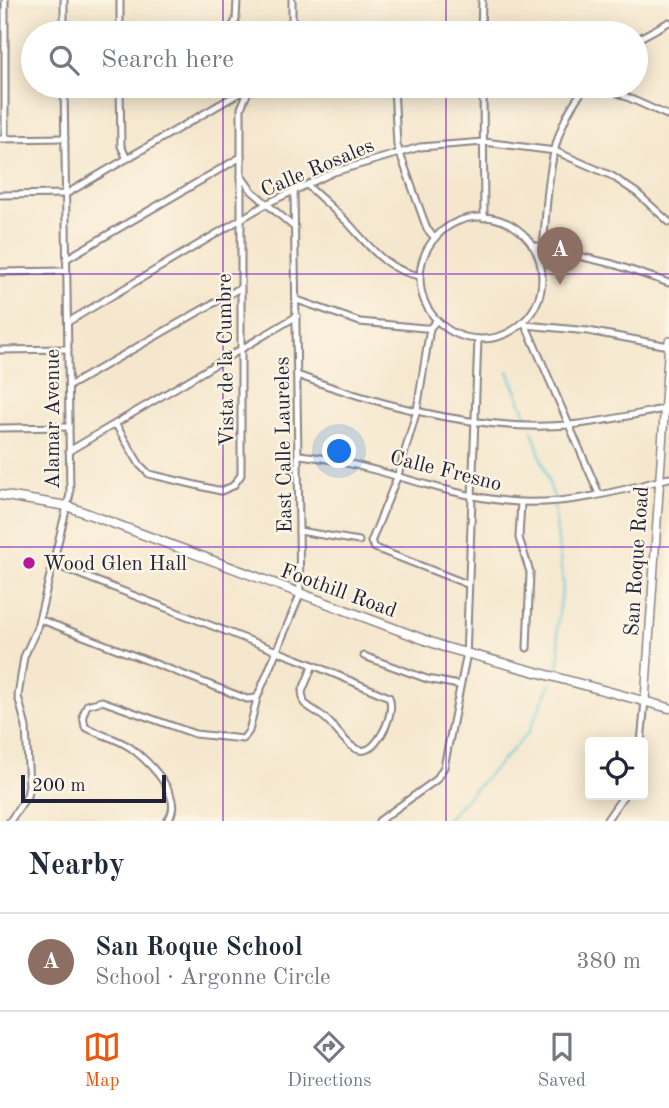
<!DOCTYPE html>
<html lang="en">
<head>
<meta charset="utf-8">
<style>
  :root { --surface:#fff; --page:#f2f2f3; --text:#1f2937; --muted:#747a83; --line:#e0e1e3; --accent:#ea580c }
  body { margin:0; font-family:"Old Standard TT",serif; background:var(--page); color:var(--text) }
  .controls { position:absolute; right:21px; bottom:21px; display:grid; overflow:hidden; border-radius:7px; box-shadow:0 4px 18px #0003 }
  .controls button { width:63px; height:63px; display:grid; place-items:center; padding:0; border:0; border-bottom:2px solid var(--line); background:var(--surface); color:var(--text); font:35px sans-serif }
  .scale { position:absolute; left:21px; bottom:18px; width:145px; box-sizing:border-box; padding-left:7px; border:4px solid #22223b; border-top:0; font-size:19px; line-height:24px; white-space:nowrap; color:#22223b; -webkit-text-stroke:5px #fcf5e5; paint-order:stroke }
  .you { position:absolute; left:340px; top:452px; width:24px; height:24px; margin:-18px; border:5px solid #fff; border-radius:50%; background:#1a73e8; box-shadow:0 0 0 10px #1a73e833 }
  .badge { display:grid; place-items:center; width:46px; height:46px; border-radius:50%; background:var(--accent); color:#fff; font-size:23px; font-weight:700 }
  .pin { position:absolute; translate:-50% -58px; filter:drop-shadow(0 2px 4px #0008) }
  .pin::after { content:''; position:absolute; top:37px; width:24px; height:21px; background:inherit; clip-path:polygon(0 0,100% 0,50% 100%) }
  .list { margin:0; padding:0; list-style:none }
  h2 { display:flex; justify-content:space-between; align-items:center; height:91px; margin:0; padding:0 28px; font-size:30px }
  h2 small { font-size:23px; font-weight:400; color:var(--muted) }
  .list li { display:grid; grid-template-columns:46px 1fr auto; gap:21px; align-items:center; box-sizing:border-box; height:98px; padding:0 28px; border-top:2px solid var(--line) }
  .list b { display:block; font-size:26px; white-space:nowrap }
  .list p { margin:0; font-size:23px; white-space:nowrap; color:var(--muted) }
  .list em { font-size:23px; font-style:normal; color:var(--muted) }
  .icon { flex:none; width:38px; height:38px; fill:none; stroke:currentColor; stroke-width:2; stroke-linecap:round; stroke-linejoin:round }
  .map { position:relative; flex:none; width:669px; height:821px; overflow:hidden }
  .search { position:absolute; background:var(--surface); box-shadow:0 4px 18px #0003; left:21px; right:21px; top:21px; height:77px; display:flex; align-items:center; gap:18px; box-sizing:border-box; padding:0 24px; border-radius:38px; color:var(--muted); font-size:26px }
  .sheet { height:189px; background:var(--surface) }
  nav { display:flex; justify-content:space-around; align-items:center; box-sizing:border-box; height:98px; border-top:2px solid var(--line); background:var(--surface); font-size:19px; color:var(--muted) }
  nav a { display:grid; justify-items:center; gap:4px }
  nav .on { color:var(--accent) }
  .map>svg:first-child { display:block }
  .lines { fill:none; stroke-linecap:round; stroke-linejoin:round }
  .stream { stroke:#5bc5d5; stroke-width:2 }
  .minor-casing { stroke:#8c8484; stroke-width:9 }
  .tertiary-casing { stroke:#8c8484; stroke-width:10 }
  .secondary-casing { stroke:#8c8484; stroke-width:11 }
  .minor { stroke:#fff; stroke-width:5 }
  .tertiary { stroke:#fff; stroke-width:7 }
  .secondary { stroke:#fff; stroke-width:8 }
  .grid { fill:none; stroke:#7b2cbf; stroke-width:2; stroke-opacity:0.55 }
  .poi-dot { fill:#b5179e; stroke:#fcf5e5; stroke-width:2.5 }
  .labels { text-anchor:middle; stroke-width:5; stroke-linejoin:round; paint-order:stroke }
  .street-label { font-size:21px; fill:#22223b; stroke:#fcf5e5 }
  .poi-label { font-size:21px; fill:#22223b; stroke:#fcf5e5; text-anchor:start }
</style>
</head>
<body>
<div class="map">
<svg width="669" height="821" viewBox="0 0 669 821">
  <rect width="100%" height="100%" fill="#fcf5e5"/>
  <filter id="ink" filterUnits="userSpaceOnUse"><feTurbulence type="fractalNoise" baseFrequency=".0143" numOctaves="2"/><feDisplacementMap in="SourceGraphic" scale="14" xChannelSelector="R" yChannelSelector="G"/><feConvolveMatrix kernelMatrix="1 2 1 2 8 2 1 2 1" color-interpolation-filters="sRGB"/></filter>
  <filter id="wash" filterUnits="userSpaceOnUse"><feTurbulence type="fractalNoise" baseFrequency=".00686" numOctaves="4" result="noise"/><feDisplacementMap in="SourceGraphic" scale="28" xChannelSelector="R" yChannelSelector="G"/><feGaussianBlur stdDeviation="1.57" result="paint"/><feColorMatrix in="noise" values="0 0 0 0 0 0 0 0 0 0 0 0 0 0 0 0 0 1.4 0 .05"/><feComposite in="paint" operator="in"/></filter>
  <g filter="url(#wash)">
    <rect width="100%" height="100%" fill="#f5e7cd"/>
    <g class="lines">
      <g class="stream">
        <path d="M 508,371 L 529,422"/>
        <path d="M 532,430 L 554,498"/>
        <path d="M 554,506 L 563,584 L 557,627 L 560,656 L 557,671"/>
        <path d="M 445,821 L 528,733 L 552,681"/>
      </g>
    </g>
  </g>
  <g filter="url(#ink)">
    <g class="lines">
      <g class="minor-casing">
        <g id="minor">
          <path d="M 5,0 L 5,139"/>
          <path d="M 64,0 L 64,33"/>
          <path d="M 120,0 L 120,33"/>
          <path d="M 292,0 L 292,33"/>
          <path d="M 229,33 L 236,20 L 237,0"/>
          <path d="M 481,33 L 482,0"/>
          <path d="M 636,40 L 669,22"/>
          <path d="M 120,86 L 121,146 L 127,159"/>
          <path d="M 394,86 L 397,145 L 427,229 L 435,238"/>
          <path d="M 483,86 L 484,218"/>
          <path d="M 602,86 L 669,116"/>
          <path d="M 120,91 L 139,86"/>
          <path d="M 0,139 L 65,138"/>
          <path d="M 241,176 L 252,191 L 295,228"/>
          <path d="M 308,186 C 322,199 336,211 349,224 C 371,248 386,270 420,276"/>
          <path d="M 0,195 L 66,194 L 248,88"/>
          <circle cx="481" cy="278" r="61"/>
          <path d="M 532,245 L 613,264 L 669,283"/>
          <path d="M 66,259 L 241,157"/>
          <path d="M 542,262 C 548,203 544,133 587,86"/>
          <path d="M 0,272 L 66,271"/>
          <path d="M 297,300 L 360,322 L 424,328 L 430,328 L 437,320"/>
          <path d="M 524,321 L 599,494"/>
          <path d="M 68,322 L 268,203 L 334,172 L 420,147 L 484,142 L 555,151 L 612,176 L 637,193 L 669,222"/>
          <path d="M 526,325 L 588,331 L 669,346"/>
          <path d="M 430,328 L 417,410 L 398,475 L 371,542 L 375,548 L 467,584"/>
          <path d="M 0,350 L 68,349"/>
          <path d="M 297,375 C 381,406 479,432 569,425 C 601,422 633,415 664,409"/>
          <path d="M 69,386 L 240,288"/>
          <path d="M 116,425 L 140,465 L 149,474 L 221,491 L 233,486 L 241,475 L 241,108 L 250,87"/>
          <path d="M 0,428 L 69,427"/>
          <path d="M 69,451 L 297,316"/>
          <path d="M 299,455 C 370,462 436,494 506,501 C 561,507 617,492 669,478"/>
          <path d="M 521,502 L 519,538 L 530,572 L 527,648"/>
          <path d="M 299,531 L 359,541"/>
          <path d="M 50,563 L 313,665"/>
          <path d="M 39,619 L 247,699 L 257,698"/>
          <path d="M 364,656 L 427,679 L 459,685"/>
          <path d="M 313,665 L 389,697 C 393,707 389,719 385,728 C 364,770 349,744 330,723 C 322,714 312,710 304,703 L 302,692 Z"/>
          <path d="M 641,742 L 645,701"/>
          <path d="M 10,821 L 27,796 L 29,786 L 26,727 L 18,696 L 24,657 L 37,628 L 70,494 L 64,86"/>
          <path d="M 167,821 C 187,798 148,761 131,748 C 117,738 100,735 85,727 L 83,715 L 87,705 L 102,701 L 195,734 L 243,739 L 249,731 L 257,698 L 300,595 L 294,191"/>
          <path d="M 379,821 L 436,780 L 444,767 L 466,658 L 478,339"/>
          <path d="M 606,821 L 624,795"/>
        </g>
      </g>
      <g class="tertiary-casing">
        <path id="tertiary" d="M 645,701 L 669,341"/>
      </g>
      <g class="secondary-casing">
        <path id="secondary" d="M 0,495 L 67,506 L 444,647 L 669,708"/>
      </g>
      <use href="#minor" class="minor"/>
      <use href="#tertiary" class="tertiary"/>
      <use href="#secondary" class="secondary"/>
    </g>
  </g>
  <path class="grid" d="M 223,0 L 223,33M 446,0 L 446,33M 223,86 L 223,821M 446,86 L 446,821M 0,274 L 669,274M 0,547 L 669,547"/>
  <circle class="poi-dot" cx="29" cy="563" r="7"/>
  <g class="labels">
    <g class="street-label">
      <text transform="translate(317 167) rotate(-23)" y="7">Calle Rosales</text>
      <text transform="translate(225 360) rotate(-91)" y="7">Vista de la Cumbre</text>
      <text transform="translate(52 419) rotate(-90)" y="7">Alamar Avenue</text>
      <text transform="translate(283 445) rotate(-91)" y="7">East Calle Laureles</text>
      <text transform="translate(446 470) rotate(14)" y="7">Calle Fresno</text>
      <text transform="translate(636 561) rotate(-86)" y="7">San Roque Road</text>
      <text transform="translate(339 590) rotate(20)" y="7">Foothill Road</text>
    </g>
    <g class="poi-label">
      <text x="43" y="570">Wood Glen Hall</text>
    </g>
  </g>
</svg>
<div class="controls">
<button><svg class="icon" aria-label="locate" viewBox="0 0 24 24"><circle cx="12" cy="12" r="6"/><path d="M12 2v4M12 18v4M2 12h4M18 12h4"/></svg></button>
</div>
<div class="scale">200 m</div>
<div class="you"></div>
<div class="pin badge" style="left:560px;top:285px;background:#8d6e63">A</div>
<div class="search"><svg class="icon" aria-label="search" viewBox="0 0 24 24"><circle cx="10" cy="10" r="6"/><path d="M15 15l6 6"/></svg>Search here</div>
</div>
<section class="sheet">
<h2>Nearby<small></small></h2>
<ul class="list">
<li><span class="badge" style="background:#8d6e63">A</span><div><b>San Roque School</b><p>School · Argonne Circle</p></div><em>380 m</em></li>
</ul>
</section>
<nav>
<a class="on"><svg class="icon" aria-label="map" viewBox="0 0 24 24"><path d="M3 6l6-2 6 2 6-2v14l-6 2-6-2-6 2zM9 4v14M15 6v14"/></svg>Map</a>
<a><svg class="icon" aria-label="directions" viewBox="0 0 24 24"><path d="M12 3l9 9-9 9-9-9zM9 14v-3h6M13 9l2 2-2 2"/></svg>Directions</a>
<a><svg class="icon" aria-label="saved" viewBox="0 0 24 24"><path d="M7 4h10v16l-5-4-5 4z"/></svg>Saved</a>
</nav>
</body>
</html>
